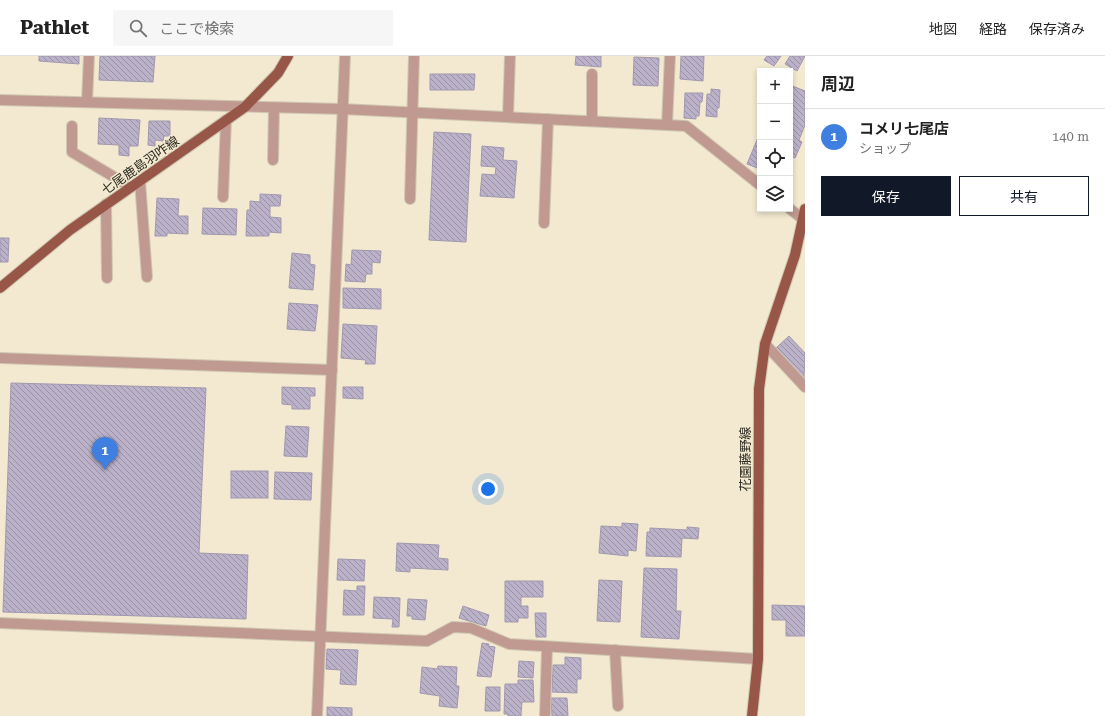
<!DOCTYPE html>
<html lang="ja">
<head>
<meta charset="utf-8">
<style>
  :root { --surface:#fff; --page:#f6f6f6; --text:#222; --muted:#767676; --line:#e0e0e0; --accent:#111827 }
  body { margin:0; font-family:"Roboto Serif","Noto Sans JP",serif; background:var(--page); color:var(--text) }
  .controls { position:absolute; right:12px; top:12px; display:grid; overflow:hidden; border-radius:0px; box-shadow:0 2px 6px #0003 }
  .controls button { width:36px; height:36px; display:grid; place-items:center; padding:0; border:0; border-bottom:1px solid var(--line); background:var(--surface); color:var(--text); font:20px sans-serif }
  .you { position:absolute; left:488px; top:433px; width:14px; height:14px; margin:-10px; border:3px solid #fff; border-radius:50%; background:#1a73e8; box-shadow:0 0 0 6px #1a73e833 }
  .badge { display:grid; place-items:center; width:26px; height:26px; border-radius:50%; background:var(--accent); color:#fff; font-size:13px; font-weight:700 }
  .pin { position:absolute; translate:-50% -33px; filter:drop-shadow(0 1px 2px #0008) }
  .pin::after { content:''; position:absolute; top:21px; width:14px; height:12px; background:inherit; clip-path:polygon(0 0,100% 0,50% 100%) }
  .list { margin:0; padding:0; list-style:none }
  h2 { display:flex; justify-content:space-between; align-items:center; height:52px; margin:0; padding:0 16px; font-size:17px }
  h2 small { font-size:13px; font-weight:400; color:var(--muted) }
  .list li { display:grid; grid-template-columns:26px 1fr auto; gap:12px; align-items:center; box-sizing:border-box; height:56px; padding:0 16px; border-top:1px solid var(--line) }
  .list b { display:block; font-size:15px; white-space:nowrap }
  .list p { margin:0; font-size:13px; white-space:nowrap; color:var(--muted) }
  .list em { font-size:13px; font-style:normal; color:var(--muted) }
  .actions { display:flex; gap:8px; padding:12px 16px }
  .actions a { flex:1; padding:9px 0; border:1px solid var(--accent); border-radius:0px; text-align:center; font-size:14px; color:var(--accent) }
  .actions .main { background:var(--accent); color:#fff }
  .icon { flex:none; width:22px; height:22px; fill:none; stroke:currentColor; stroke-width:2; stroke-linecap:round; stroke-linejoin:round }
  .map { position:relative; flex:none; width:805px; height:660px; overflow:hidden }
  header { display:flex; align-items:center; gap:24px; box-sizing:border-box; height:56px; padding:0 20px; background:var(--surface); border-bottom:1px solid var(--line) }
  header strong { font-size:19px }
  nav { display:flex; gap:22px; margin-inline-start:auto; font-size:14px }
  .search { width:280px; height:36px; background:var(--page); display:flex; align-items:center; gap:10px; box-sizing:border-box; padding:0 14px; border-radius:0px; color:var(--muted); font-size:15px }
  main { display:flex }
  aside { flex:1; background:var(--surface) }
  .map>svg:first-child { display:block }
  .building { fill:url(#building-back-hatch); stroke:#a198af }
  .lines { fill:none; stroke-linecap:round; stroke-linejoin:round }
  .minor-casing { stroke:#cfc7b1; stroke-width:12 }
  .major-casing { stroke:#cfc7b1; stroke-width:12 }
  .minor { stroke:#c09a91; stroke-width:10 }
  .major { stroke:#985648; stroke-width:10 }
  .labels { text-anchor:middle; stroke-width:3; stroke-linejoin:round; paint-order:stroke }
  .street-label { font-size:13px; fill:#2f2c22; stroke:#f2e9d0 }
</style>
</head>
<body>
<header>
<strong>Pathlet</strong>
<div class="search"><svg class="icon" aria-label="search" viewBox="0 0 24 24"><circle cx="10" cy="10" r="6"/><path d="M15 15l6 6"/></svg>ここで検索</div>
<nav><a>地図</a><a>経路</a><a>保存済み</a></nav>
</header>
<main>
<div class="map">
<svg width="805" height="660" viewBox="0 0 805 660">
  <defs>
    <pattern id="building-back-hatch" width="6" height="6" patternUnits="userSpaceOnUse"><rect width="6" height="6" fill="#bbb2ca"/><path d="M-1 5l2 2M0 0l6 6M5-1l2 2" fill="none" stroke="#9891a4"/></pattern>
  </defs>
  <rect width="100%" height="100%" fill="#f2e9d0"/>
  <g class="building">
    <path d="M 39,0 L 79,0 L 79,8 L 39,5 Z"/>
    <path d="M 100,0 L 155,0 L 153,26 L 99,24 Z"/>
    <path d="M 576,0 L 601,0 L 601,11 L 575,9 Z"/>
    <path d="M 681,0 L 704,0 L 703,25 L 680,23 Z"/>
    <path d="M 767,0 L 781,0 L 774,10 L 764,4 Z"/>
    <path d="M 790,0 L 805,0 L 797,15 L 785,8 Z"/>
    <path d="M 634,1 L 659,2 L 658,30 L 633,29 Z"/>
    <path d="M 430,18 L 475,18 L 474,34 L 430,34 Z"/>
    <path d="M 790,29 L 805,35 L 805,69 L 799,84 L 802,86 L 795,102 L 792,101 L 790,104 Z"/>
    <path d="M 711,33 L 720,34 L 719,52 L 717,52 L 717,61 L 706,60 L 707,38 L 711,38 Z"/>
    <path d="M 685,37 L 703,37 L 702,46 L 700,46 L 699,60 L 696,60 L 696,63 L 684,62 Z"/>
    <path d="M 99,62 L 140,64 L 138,90 L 129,90 L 129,100 L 119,99 L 119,89 L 98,88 Z"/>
    <path d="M 149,65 L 170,65 L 170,80 L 164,80 L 163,85 L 155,84 L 155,90 L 148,89 Z"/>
    <path d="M 434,76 L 471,78 L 466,186 L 429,184 Z"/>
    <path d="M 760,77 L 760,113 L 747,108 Z"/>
    <path d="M 482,90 L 504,92 L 503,104 L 517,105 L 514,142 L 480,140 L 482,118 L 495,119 L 496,111 L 481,110 Z"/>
    <path d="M 260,138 L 281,139 L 280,150 L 270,150 L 270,161 L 281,162 L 281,177 L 269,176 L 269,180 L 246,180 L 247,154 L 250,154 L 250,145 L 260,146 Z"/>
    <path d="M 157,142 L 179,143 L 178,160 L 188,160 L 188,178 L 167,177 L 167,180 L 155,180 Z"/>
    <path d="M 203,152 L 237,153 L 236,179 L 202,178 Z"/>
    <path d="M 0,182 L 9,182 L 8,206 L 0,206 Z"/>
    <path d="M 352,194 L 381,195 L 380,207 L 372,206 L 372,218 L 366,218 L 365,226 L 345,225 L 346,208 L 351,209 Z"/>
    <path d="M 292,197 L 310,199 L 310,208 L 315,209 L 313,234 L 289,232 Z"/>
    <path d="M 343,232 L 381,233 L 381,253 L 343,252 Z"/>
    <path d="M 289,247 L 318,249 L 315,275 L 287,273 Z"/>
    <path d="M 343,268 L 377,270 L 375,308 L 365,308 L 366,304 L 341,302 Z"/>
    <path d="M 789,280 L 805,297 L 804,322 L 776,292 Z"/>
    <path d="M 11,327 L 206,332 L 199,497 L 248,499 L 246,563 L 3,556 Z"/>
    <path d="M 282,331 L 315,332 L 315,340 L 310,340 L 310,353 L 292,353 L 292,349 L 282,348 Z"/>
    <path d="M 343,331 L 363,331 L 363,343 L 343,342 Z"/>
    <path d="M 286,370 L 309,371 L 307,401 L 284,400 Z"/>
    <rect x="231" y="415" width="37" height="27"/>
    <path d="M 275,416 L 312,417 L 311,444 L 274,443 Z"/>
    <path d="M 622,467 L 638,468 L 636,495 L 628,494 L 628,500 L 599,497 L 601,470 L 622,471 Z"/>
    <path d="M 687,471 L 699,472 L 698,483 L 682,482 L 681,501 L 646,500 L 647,476 L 650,476 L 650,472 L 687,474 Z"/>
    <path d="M 397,487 L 439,489 L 438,502 L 448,503 L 448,514 L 410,512 L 410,516 L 396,515 Z"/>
    <path d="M 338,503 L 365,504 L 364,525 L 337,524 Z"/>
    <path d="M 644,512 L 677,513 L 676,555 L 681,555 L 679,583 L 641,581 Z"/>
    <path d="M 599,524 L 622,525 L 620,566 L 597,565 Z"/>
    <path d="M 505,525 L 543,525 L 543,541 L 521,541 L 521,550 L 528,550 L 528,562 L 518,562 L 518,566 L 505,566 Z"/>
    <path d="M 357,530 L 365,530 L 364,559 L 343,559 L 344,534 L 357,535 Z"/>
    <path d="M 374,541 L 400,542 L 399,571 L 392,571 L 393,563 L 373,562 Z"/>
    <path d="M 408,543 L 427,544 L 425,564 L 412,563 L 412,560 L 407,560 Z"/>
    <path d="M 772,549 L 805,550 L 805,580 L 786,580 L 786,564 L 772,564 Z"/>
    <path d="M 463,550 L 489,559 L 486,570 L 459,562 Z"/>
    <path d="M 535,557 L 546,557 L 546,581 L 536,581 Z"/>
    <path d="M 482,587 L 489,588 L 488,590 L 495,591 L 491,621 L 477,620 Z"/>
    <path d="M 327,593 L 358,594 L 356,629 L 340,628 L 341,614 L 326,613 Z"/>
    <path d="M 565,601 L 581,602 L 581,623 L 577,623 L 577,637 L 552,636 L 553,609 L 565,609 Z"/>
    <path d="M 519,605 L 534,606 L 533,622 L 518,621 Z"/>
    <path d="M 438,610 L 457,611 L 456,630 L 459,630 L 457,652 L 439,650 L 440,640 L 420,637 L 422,611 L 437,613 Z"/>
    <path d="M 518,624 L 533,624 L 534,646 L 522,646 L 521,660 L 508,660 L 508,658 L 504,658 L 505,628 L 518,628 Z"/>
    <path d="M 486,631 L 500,631 L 500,655 L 485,655 Z"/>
    <path d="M 551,642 L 567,642 L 568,660 L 552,660 Z"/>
    <path d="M 327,651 L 352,652 L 352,660 L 327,660 Z"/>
  </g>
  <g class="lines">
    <g class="minor-casing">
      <g id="minor">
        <path d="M 592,18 L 592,65"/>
        <path d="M 0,44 L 342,53 L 686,70 L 760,129"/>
        <path d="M 87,46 L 89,0"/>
        <path d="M 508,61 L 510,0"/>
        <path d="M 667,69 L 670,0"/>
        <path d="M 72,70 L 72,96 L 131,131"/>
        <path d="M 273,104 L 274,52"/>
        <path d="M 140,125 L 147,221"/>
        <path d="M 223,141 L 226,64"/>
        <path d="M 410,143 L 414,0"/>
        <path d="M 106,148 L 107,222"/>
        <path d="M 790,153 L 803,163"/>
        <path d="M 544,167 L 548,63"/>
        <path d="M 765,288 L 805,331"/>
        <path d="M 0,302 L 332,314"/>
        <path d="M 0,567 L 427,585 L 453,571 L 471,572 L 509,588 L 758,603"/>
        <path d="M 615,594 L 618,650"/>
        <path d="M 317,660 L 345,0"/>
        <path d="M 545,660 L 547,591"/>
      </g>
    </g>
    <g class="major-casing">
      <g id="major">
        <path d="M 0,232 L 70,174 L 245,51 L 278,17 L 288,0"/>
        <path d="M 752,660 L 758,603 L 759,333 L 765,288 L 795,199 L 805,153"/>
      </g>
    </g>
    <use href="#minor" class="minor"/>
    <use href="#major" class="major"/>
  </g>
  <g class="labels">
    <g class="street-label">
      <text transform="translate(140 109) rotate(-35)" y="5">七尾鹿島羽咋線</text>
      <text transform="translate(745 403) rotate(-90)" y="5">花園藤野線</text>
    </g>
  </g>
</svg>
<div class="controls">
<button>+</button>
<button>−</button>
<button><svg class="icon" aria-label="locate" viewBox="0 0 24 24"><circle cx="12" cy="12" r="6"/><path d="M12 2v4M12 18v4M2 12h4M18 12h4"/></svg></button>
<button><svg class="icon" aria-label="layers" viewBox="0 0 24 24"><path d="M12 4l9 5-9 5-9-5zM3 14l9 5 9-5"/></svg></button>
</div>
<div class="you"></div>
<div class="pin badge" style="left:105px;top:414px;background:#3f7fe0">1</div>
</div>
<aside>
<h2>周辺<small></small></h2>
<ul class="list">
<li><span class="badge" style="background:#3f7fe0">1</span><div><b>コメリ七尾店</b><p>ショップ</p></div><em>140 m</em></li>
</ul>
<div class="actions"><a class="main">保存</a><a>共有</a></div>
</aside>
</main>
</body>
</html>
